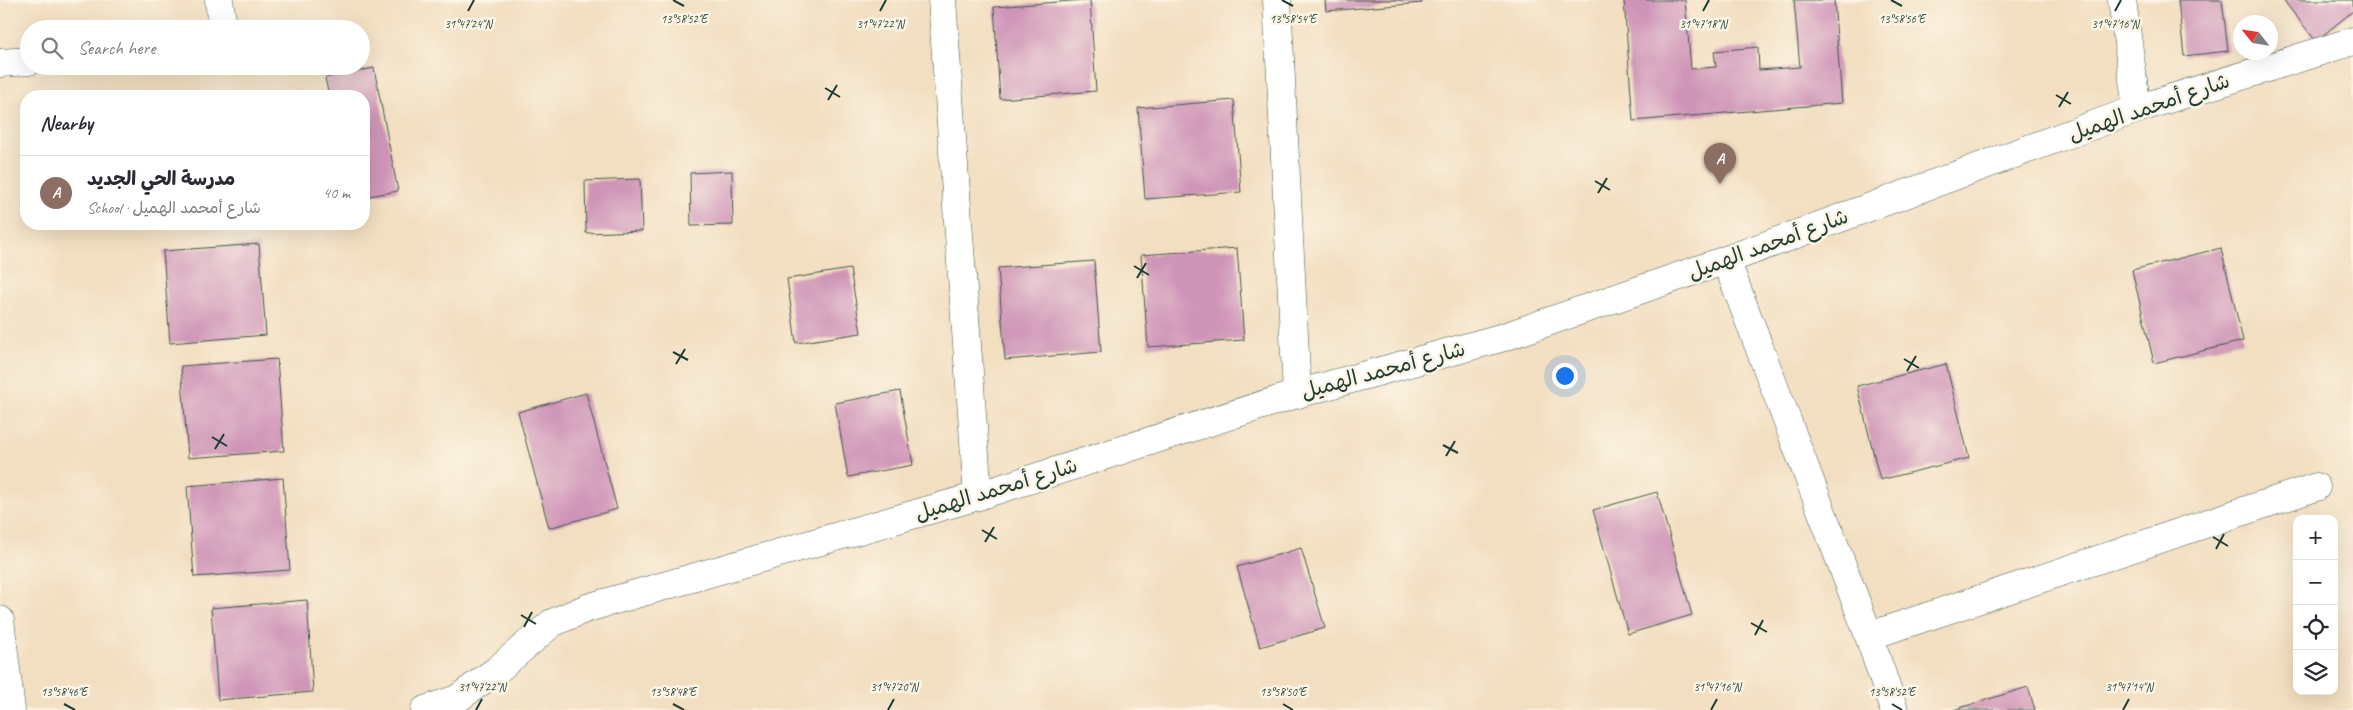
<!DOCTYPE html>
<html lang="en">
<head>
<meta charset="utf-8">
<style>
  :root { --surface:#fff; --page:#f7f7f7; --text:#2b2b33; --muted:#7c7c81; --line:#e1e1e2; --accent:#1a73e8 }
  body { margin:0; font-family:Caveat,"Playpen Sans Arabic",sans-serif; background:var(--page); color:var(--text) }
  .controls { position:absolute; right:15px; bottom:15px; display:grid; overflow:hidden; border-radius:10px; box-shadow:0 5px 20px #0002 }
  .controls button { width:45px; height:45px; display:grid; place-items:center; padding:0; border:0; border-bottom:1px solid var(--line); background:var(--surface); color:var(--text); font:25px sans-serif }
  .compass { position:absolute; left:2233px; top:15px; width:45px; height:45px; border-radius:50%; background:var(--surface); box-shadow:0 5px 20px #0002; rotate:300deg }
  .you { position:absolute; left:1564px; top:375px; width:18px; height:18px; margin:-12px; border:4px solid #fff; border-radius:50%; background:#1a73e8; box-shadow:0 0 0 8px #1a73e833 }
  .badge { display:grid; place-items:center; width:32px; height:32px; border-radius:50%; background:var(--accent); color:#fff; font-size:16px; font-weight:700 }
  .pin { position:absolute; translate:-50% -41px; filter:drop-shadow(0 1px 2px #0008) }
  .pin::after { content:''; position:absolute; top:26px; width:18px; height:15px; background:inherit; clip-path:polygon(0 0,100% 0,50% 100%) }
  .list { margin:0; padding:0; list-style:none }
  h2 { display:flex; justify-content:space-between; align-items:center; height:65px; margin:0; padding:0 20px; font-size:21px }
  h2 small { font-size:16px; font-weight:400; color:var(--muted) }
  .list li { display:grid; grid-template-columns:32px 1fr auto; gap:15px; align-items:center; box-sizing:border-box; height:75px; padding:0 20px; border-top:1px solid var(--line) }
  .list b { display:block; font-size:19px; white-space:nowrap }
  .list p { margin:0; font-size:16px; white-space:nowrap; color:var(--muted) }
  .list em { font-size:16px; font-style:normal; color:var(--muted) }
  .icon { flex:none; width:28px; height:28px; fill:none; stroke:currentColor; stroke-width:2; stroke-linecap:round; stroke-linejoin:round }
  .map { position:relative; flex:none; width:2353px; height:710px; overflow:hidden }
  .search { position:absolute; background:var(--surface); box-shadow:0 5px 20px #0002; left:20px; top:20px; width:350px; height:55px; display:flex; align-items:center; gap:12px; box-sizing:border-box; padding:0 18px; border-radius:28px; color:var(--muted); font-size:19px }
  .panel { position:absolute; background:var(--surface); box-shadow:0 5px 20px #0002; left:20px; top:90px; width:350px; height:140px; border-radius:20px }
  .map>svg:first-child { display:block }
  .building { fill:#cf95b8 }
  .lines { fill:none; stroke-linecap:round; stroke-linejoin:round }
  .minor-casing { stroke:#3f5549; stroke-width:29 }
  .minor { stroke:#fff; stroke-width:28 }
  .ticks { fill:none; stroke:#1f3d34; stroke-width:2 }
  .labels { text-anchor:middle; stroke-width:5; stroke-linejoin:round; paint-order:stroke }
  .street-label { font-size:21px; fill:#1f3d34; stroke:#fcf5e5 }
  .ticks-label { font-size:12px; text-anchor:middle; fill:#1f3d34; stroke:#fcf5e5; stroke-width:5; stroke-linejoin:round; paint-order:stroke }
</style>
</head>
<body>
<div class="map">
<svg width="2353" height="710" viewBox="0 0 2353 710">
  <rect width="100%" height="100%" fill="#fcf5e5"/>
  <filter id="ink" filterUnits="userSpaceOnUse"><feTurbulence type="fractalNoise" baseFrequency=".02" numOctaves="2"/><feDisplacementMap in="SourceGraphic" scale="10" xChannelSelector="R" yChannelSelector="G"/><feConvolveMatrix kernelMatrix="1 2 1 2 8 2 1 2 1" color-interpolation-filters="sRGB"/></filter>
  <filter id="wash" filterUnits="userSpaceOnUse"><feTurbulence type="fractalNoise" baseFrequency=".0096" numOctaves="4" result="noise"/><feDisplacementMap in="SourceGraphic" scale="20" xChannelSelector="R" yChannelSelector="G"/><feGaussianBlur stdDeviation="1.12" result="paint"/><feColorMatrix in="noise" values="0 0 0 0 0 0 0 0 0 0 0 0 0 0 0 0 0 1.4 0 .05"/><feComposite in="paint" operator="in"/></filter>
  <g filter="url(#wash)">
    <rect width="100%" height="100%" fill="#f2dec0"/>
    <g id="blocks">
      <g class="building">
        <path d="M 1084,0 L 1090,0 L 1096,91 L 1000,99 L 994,7 Z"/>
        <path d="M 1325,0 L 1421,0 L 1422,3 L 1326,11 Z"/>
        <path d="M 1624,0 L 1685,0 L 1691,69 L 1716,67 L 1714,51 L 1758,47 L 1759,70 L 1800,67 L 1794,0 L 1834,0 L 1842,103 L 1633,121 Z"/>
        <path d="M 2178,0 L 2222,0 L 2228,51 L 2184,56 Z"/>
        <path d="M 2283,0 L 2353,0 L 2353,11 L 2316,41 Z"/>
        <path d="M 374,68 L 398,191 L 364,197 L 364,96 L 329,96 L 325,78 Z"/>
        <path d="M 1234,100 L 1241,192 L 1145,199 L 1138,108 Z"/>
        <path d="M 732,171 L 733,225 L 691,226 L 690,173 Z"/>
        <path d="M 640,179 L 642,231 L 586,233 L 585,181 Z"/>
        <path d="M 259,244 L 266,335 L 170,343 L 163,251 Z"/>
        <path d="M 1237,248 L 1244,340 L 1148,347 L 1141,255 Z"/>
        <path d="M 2221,248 L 2243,341 L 2154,363 L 2132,270 Z"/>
        <path d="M 1094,261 L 1101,352 L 1005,360 L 998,268 Z"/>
        <path d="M 850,269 L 861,333 L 796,343 L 787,279 Z"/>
        <path d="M 277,359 L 284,451 L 188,458 L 181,366 Z"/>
        <path d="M 1946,364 L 1969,458 L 1880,480 L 1857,386 Z"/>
        <path d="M 900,391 L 913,465 L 848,477 L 835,403 Z"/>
        <path d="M 586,393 L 617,509 L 549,528 L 518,412 Z"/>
        <path d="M 283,478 L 290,570 L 194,577 L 187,486 Z"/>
        <path d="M 1657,492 L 1692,615 L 1628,634 L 1593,510 Z"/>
        <path d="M 1301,548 L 1325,628 L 1260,647 L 1237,567 Z"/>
        <path d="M 307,600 L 313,692 L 218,700 L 211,608 Z"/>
        <path d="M 2028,687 L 2035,710 L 1953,710 Z"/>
      </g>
    </g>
  </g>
  <g filter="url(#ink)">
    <use href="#blocks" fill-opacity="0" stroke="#3f5549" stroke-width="1"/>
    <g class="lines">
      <g class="minor-casing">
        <g id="minor">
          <path d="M 219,0 L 223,29"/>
          <path d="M 942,0 L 978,496"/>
          <path d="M 1277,0 L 1297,394"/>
          <path d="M 2122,0 L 2137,109"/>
          <path d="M 0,63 L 29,61"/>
          <path d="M 1726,260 L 1869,636 L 1894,710"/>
          <path d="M 0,620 L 11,710"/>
          <path d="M 1869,636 L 2316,487"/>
          <path d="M 425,710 L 457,699 L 497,670 L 552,623 L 587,608 L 978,496 L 1297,394 L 1504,337 L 1726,260 L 2137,109 L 2353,41"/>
        </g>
      </g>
      <use href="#minor" class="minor"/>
    </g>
  </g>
  <path class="ticks" d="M 673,0 L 684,6M 1282,0 L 1293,6M 1891,0 L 1902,6M 468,11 L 474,0M 880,11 L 886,0M 1703,11 L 1709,0M 2115,11 L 2121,0M 825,88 L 840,97M 2056,95 L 2071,104M 828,100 L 837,85M 2059,107 L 2068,92M 1595,181 L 1610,190M 1598,193 L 1607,178M 1134,266 L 1149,275M 1137,278 L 1146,263M 673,352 L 688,360M 1904,359 L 1919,368M 676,364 L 685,349M 1907,371 L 1916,356M 212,437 L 227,446M 1443,445 L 1458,453M 215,449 L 224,434M 1446,456 L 1455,441M 982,530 L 997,539M 2213,537 L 2228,546M 985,542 L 994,527M 2216,549 L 2224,534M 521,615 L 536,624M 1751,623 L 1767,632M 524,627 L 532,612M 1755,635 L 1763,620M 64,704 L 75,710M 673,704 L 684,710M 1283,704 L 1293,710M 1892,704 L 1902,710M 476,710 L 482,699M 888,710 L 894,699M 1711,710 L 1717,699M 2123,710 L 2129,699"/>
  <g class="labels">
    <g class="street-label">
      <text transform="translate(2149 107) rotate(-19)" y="7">شارع أمحمد الهميل</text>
      <text transform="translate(1768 244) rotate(-20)" y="7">شارع أمحمد الهميل</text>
      <text transform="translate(1383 370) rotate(-15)" y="7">شارع أمحمد الهميل</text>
      <text transform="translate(996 489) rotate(-17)" y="7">شارع أمحمد الهميل</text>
    </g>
  </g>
  <g class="ticks-label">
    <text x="684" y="23">13°58'52"E</text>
    <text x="1293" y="23">13°58'54"E</text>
    <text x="1902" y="23">13°58'56"E</text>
    <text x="468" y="28">31°47'24"N</text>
    <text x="880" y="28">31°47'22"N</text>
    <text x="1703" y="28">31°47'18"N</text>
    <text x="2115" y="28">31°47'16"N</text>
    <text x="482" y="691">31°47'22"N</text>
    <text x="894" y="691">31°47'20"N</text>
    <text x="1717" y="691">31°47'16"N</text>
    <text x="2129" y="691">31°47'14"N</text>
    <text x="64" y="696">13°58'46"E</text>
    <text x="673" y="696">13°58'48"E</text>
    <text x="1283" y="696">13°58'50"E</text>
    <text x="1892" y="696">13°58'52"E</text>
  </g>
</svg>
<div class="controls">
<button>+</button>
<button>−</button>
<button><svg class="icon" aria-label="locate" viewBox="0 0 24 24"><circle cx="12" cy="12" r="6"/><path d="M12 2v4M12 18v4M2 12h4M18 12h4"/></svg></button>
<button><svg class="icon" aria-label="layers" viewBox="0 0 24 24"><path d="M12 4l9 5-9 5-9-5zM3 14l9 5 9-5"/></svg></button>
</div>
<svg class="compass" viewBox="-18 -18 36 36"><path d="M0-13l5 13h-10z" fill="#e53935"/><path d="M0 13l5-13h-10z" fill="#7c7c81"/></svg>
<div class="you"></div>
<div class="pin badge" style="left:1720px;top:184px;background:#8d6e63">A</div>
<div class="search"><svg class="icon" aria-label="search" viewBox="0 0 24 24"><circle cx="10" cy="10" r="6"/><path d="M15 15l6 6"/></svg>Search here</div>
<section class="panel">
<h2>Nearby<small></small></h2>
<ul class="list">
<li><span class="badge" style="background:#8d6e63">A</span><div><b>مدرسة الحي الجديد</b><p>School · شارع أمحمد الهميل</p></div><em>40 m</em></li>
</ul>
</section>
</div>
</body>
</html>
